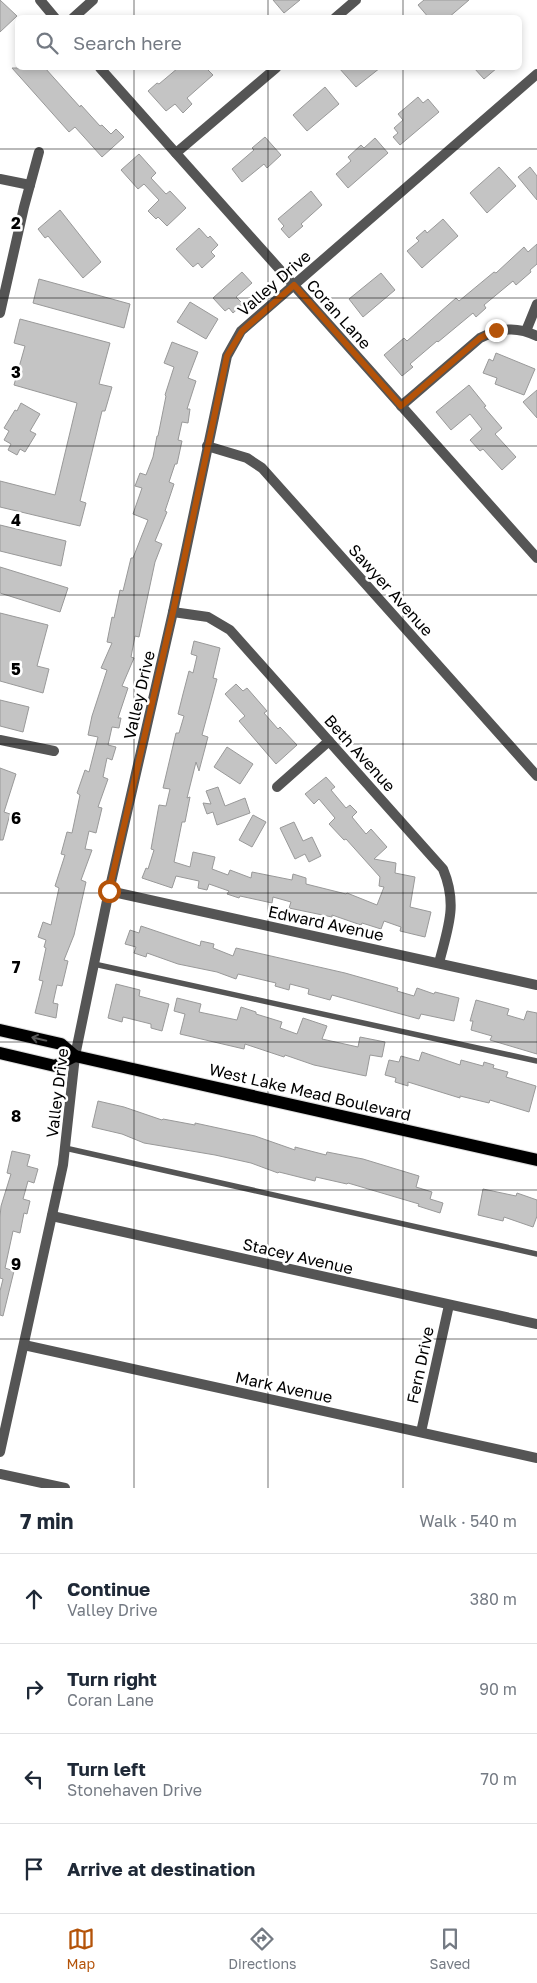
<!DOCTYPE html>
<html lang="en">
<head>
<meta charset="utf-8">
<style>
  :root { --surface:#fff; --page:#f2f2f3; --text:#1f2937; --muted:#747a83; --line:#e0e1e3; --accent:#b45309 }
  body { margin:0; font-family:"Golos Text",sans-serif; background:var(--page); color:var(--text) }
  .stop { position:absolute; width:15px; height:15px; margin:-11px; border:4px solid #b45309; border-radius:50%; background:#fff }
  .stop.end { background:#b45309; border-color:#fff; box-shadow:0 1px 5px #0008 }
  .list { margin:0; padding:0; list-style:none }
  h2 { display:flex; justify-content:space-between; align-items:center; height:65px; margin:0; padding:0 20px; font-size:21px }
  h2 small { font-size:16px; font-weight:400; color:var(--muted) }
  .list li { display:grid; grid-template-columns:32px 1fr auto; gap:15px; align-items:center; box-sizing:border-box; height:90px; padding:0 20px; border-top:1px solid var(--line) }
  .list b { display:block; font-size:19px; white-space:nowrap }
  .list p { margin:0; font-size:16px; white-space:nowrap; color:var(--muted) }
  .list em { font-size:16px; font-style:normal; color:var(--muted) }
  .icon { flex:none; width:28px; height:28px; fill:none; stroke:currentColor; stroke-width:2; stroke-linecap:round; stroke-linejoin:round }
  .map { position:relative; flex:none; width:537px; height:1488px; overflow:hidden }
  .search { position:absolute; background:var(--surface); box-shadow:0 2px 8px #0003; left:15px; right:15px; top:15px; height:55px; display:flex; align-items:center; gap:12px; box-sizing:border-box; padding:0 18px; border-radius:8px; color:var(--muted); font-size:19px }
  .sheet { height:425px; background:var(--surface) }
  nav { display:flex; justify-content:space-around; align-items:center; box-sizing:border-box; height:70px; border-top:1px solid var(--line); background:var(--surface); font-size:14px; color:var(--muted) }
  nav a { display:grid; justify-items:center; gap:2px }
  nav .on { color:var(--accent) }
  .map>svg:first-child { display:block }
  .building { fill:#c4c4c4; stroke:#999 }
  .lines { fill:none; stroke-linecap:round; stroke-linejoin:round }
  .primary-casing { stroke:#dbdbdb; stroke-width:14 }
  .lane { stroke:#555; stroke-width:5.5 }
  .street { stroke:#555; stroke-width:10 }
  .primary { stroke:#000; stroke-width:12 }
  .oneway { stroke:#595959 }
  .route { stroke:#b45309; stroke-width:6 }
  .grid { fill:none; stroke:#000; stroke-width:1; stroke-opacity:0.55 }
  .labels { text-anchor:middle; stroke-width:5; stroke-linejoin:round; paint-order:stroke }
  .street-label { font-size:16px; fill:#000; stroke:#fff }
  .grid-label { font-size:16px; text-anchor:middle; font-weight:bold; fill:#000; stroke:#fff; stroke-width:5; stroke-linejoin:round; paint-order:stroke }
</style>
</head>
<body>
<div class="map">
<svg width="537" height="1488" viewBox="0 0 537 1488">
  <rect width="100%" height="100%" fill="#fff"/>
  <g class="building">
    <path d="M 0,0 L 17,16 L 0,32 Z"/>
    <path d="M 273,0 L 300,0 L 284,13 Z"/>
    <path d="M 424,0 L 469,0 L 448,18 L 429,18 L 418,5 Z"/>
    <path d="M 12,68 L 45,68 L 80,107 L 81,105 L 100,126 L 102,125 L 111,134 L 116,129 L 124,137 L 102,157 L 75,127 L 69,132 Z"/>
    <path d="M 178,68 L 206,68 L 213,75 L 187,98 L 192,104 L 183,113 L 175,104 L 166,111 L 148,91 L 157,83 L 159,84 Z"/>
    <path d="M 339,68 L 380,68 L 356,87 Z"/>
    <path d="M 474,68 L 497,68 L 484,79 Z"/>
    <path d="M 325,87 L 339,104 L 307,131 L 293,115 Z"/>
    <path d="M 418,97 L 423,103 L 428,99 L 439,112 L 400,145 L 393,137 L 398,133 L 394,128 L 403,120 L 398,114 Z"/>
    <path d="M 265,137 L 281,155 L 267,168 L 264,164 L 242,182 L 232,169 L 254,150 L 252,148 Z"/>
    <path d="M 375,138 L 388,153 L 348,188 L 336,174 L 351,161 L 348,157 L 361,145 L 364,148 Z"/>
    <path d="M 139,154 L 156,173 L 151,178 L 166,194 L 170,191 L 186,208 L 167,226 L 158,217 L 156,219 L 148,211 L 159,200 L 144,184 L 138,189 L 121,170 Z"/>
    <path d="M 499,167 L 516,186 L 487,213 L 470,193 Z"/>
    <path d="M 530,167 L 537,176 L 537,200 L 518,177 Z"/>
    <path d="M 311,191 L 322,205 L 301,224 L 303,226 L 289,238 L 281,229 L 284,226 L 278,219 Z"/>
    <path d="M 60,210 L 101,262 L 83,278 L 48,236 L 45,238 L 38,229 Z"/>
    <path d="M 443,219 L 458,236 L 422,268 L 407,251 L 419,241 L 416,238 L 425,230 L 427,233 Z"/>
    <path d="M 199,228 L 208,238 L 210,236 L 218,245 L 211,252 L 215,256 L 202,268 L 198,263 L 193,267 L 176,249 Z"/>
    <path d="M 537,244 L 537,264 L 530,270 L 531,272 L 516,285 L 513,281 L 484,305 L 486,308 L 476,317 L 473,313 L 438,342 L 437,341 L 410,364 L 413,367 L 402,376 L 384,355 L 404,338 L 407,341 L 456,298 L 459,301 L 494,272 L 496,273 L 524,247 L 528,252 Z"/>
    <path d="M 242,272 L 252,283 L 236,297 L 243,304 L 233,313 L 229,308 L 225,311 L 213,298 Z"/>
    <path d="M 381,273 L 395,290 L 363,317 L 349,299 Z"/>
    <path d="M 39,279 L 130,304 L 124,328 L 33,303 Z"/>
    <path d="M 190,302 L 218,319 L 206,339 L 177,322 Z"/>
    <path d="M 20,319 L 110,343 L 99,384 L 112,387 L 105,411 L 102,411 L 80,501 L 86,503 L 80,526 L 0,507 L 0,481 L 55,495 L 77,403 L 14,385 L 25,346 L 14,343 Z"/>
    <path d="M 172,342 L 198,352 L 188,378 L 196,381 L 187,409 L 190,409 L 188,423 L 182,422 L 178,440 L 182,441 L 177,464 L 175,464 L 169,482 L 174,484 L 165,511 L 167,512 L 155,541 L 162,544 L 155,562 L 139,637 L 135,636 L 131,657 L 134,658 L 122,686 L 128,688 L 118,718 L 121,718 L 119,728 L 112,727 L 108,745 L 116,747 L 112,760 L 107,758 L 103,777 L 108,779 L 98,807 L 102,808 L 96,833 L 89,831 L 85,849 L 92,850 L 81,880 L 86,882 L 74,935 L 64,960 L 68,961 L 62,986 L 57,985 L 53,1003 L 58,1004 L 56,1018 L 35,1013 L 43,981 L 39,980 L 46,948 L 44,947 L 46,940 L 38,937 L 43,922 L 51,925 L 59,888 L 55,886 L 65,855 L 61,854 L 67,832 L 72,833 L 80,795 L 77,793 L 85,770 L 89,772 L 98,737 L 88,735 L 92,716 L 107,670 L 101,668 L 112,643 L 107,642 L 112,617 L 114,618 L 120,590 L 123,591 L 131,558 L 133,558 L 148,520 L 133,514 L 142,488 L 135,486 L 140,473 L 146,475 L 153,457 L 157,436 L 158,436 L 166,396 L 165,395 L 174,367 L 164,363 Z"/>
    <path d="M 496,353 L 535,369 L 524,395 L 495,384 L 497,378 L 483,373 L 489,359 L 493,361 Z"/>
    <path d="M 469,385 L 486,406 L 484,407 L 502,428 L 495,434 L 516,457 L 502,470 L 483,449 L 480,451 L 470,440 L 482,429 L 470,414 L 451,430 L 436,412 Z"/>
    <path d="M 537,390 L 537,418 L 523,402 Z"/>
    <path d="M 21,403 L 40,414 L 30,431 L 36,434 L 25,452 L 20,449 L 17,455 L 8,450 L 11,444 L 4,440 L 9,431 L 4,428 L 15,410 L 17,411 Z"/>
    <path d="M 0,525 L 66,541 L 61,566 L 0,551 Z"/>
    <path d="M 0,567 L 68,588 L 60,612 L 0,593 Z"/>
    <path d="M 0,613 L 48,625 L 37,666 L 49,669 L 43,693 L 0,681 Z"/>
    <path d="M 194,641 L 220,648 L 213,678 L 217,679 L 202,735 L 208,737 L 199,771 L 196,762 L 187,798 L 190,797 L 185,822 L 182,822 L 174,862 L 190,867 L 193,852 L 215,857 L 212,869 L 228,875 L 230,870 L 251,878 L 252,872 L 292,880 L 293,874 L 306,878 L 306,884 L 346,894 L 347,893 L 377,905 L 384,887 L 379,886 L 380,877 L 346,839 L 344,840 L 329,824 L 335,818 L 319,799 L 314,804 L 305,794 L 326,777 L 335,787 L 331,790 L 346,808 L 350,805 L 357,812 L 352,817 L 366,834 L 371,829 L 387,847 L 374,859 L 396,863 L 395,873 L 415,877 L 410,907 L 431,912 L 425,937 L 400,931 L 401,927 L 384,921 L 381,929 L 362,923 L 361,925 L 332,915 L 332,917 L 289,908 L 291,902 L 273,897 L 272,903 L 240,896 L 239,898 L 227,894 L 229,891 L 209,884 L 207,890 L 198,888 L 199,881 L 176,876 L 172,888 L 142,878 L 146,868 L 148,869 L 154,850 L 151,849 L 159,805 L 166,806 L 170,789 L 163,788 L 176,733 L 179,733 L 184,716 L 178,714 L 183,694 L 189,671 L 193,673 L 197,656 L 191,654 Z"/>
    <path d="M 236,684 L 243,691 L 247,688 L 267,711 L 264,713 L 278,729 L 280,727 L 297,745 L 276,764 L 239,721 L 245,716 L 225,694 Z"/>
    <path d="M 0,700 L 29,707 L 23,732 L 0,726 Z"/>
    <path d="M 227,747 L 253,764 L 240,784 L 214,767 Z"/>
    <path d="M 0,768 L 16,774 L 4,812 L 10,814 L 3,840 L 0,840 Z"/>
    <path d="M 218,787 L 225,806 L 245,798 L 250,813 L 217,825 L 213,812 L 207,814 L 203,803 L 211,804 L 206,791 Z"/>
    <path d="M 253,815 L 266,822 L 252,847 L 239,840 Z"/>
    <path d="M 294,822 L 303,841 L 312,837 L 321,856 L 309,862 L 305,854 L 295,859 L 280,828 Z"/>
    <path d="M 141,926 L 200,946 L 201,941 L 214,944 L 213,948 L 233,956 L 236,948 L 345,973 L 398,988 L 397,991 L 414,996 L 417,988 L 434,994 L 435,992 L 459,998 L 454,1021 L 421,1014 L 419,1019 L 332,995 L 330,1000 L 308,994 L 309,989 L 290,984 L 289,990 L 275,986 L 276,983 L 238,974 L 236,979 L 217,972 L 178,964 L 147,953 L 146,957 L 134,953 L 136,947 L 125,944 L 130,930 L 139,933 Z"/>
    <path d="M 116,984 L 140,990 L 139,996 L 169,1004 L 162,1031 L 151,1028 L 151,1024 L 123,1017 L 122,1022 L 108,1018 Z"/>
    <path d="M 177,998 L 201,1004 L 199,1012 L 237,1020 L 241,1007 L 256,1012 L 256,1014 L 282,1022 L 280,1028 L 297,1034 L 303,1018 L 327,1026 L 322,1039 L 358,1047 L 360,1037 L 385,1042 L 382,1057 L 370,1055 L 366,1076 L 314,1065 L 285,1055 L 284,1057 L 245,1044 L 244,1049 L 180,1034 L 185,1014 L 174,1011 Z"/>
    <path d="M 476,1000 L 509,1009 L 507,1015 L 524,1020 L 527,1011 L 537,1013 L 537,1054 L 490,1040 L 492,1036 L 471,1030 L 473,1021 L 470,1021 Z"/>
    <path d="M 422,1052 L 460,1065 L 461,1060 L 483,1066 L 484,1062 L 494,1065 L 493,1068 L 508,1072 L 506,1077 L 536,1086 L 529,1112 L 490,1100 L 489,1103 L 460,1096 L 460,1098 L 408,1082 L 408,1086 L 395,1082 L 396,1078 L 385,1075 L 389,1060 L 399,1062 L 401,1056 L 419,1061 Z"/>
    <path d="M 98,1101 L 124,1107 L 162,1120 L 163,1119 L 195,1125 L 195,1123 L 255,1136 L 295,1150 L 295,1147 L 326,1155 L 327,1152 L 363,1159 L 419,1176 L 416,1187 L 432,1192 L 430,1199 L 443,1203 L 440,1213 L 418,1206 L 419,1204 L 348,1183 L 347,1184 L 316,1177 L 315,1181 L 279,1172 L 278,1173 L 251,1163 L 215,1155 L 144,1143 L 122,1134 L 92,1127 Z"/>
    <path d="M 12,1151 L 30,1155 L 27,1166 L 38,1169 L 34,1183 L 28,1181 L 23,1199 L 30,1201 L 27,1214 L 24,1213 L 20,1233 L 13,1231 L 5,1268 L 14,1271 L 3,1316 L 0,1315 L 0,1291 L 3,1279 L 0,1278 L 0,1217 L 1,1206 L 11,1174 L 7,1173 Z"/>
    <path d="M 483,1189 L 516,1196 L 517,1193 L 537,1200 L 537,1216 L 533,1227 L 504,1217 L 503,1221 L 478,1215 Z"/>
  </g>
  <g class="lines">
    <g class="primary-casing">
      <g id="primary">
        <path d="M 0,1030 L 61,1044 L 75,1056 L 537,1160"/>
        <path d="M 0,1053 L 55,1066 L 75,1056"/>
      </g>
    </g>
    <g class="lane">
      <path d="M 94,964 L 537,1061"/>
      <path d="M 65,1148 L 537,1254"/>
    </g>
    <g class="street">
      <path d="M 40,0 L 55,18"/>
      <path d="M 73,18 L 93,0"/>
      <path d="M 335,18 L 356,0"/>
      <path d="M 100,68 L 537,558"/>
      <path d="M 176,153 L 276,68"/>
      <path d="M 0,179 L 30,185"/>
      <path d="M 0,313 L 24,207 L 39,152"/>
      <path d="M 526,331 L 537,304"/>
      <path d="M 401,406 L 480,338 C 500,328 517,326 537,336"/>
      <path d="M 207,446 L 247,458 L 262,468 L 537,776"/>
      <path d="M 173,612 L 208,617 L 230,630 L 443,869 C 458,905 448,927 439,963"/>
      <path d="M 0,740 L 54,751"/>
      <path d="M 277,787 L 329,741"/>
      <path d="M 109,891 L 537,985"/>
      <path d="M 52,1216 L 537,1324"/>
      <path d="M 24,1345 L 537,1458"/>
      <path d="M 421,1432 L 449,1305"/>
      <path d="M 0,1452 L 63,1165 L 75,1056 L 109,891 L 173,612 L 227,356 L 241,331 L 537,74"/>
      <path d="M 0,1474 L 65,1488"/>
    </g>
    <use href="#primary" class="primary"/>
  </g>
  <defs><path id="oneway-shaft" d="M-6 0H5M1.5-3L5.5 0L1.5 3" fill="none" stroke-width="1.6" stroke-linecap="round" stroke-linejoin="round" transform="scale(1.25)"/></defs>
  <use class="oneway" href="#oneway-shaft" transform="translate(39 1039) rotate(-167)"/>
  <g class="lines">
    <path class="route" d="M 109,891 L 173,612 L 227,356 L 242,331 L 294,285 L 401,406 L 480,338 L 496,330"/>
  </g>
  <path class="grid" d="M 134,0 L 134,18M 268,0 L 268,18M 403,0 L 403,18M 134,68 L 134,1488M 268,68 L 268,1488M 403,68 L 403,1488M 0,149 L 537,149M 0,298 L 537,298M 0,446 L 537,446M 0,595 L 537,595M 0,744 L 537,744M 0,893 L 537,893M 0,1042 L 537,1042M 0,1190 L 537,1190M 0,1339 L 537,1339"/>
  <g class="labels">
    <g class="street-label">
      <text transform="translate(274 283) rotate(-41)" y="6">Valley Drive</text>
      <text transform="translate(339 314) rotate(48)" y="6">Coran Lane</text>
      <text transform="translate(391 590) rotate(48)" y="6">Sawyer Avenue</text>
      <text transform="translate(139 695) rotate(-77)" y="6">Valley Drive</text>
      <text transform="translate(360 753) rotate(48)" y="6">Beth Avenue</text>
      <text transform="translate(326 923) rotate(12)" y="6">Edward Avenue</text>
      <text transform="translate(310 1092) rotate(13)" y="6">West Lake Mead Boulevard</text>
      <text transform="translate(57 1093) rotate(-83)" y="6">Valley Drive</text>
      <text transform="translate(298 1256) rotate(13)" y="6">Stacey Avenue</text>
      <text transform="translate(420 1365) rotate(-78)" y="6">Fern Drive</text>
      <text transform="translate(284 1387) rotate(12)" y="6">Mark Avenue</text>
    </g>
  </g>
  <g class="grid-label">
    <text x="16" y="229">2</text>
    <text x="16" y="378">3</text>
    <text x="16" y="526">4</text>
    <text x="16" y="675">5</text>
    <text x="16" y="824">6</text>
    <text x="16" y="973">7</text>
    <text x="16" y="1122">8</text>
    <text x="16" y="1270">9</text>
  </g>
</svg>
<div class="stop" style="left:109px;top:891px"></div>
<div class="stop end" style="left:496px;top:330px"></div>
<div class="search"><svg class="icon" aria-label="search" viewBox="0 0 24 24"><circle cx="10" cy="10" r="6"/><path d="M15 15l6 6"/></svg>Search here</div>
</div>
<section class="sheet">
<h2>7 min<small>Walk · 540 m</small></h2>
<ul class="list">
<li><svg class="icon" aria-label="ahead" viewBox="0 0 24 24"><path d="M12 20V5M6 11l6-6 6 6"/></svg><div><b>Continue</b><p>Valley Drive</p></div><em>380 m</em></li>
<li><svg class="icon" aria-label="right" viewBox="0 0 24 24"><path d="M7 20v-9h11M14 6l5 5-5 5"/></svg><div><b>Turn right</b><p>Coran Lane</p></div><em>90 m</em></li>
<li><svg class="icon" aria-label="left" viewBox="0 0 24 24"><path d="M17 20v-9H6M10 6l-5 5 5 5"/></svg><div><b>Turn left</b><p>Stonehaven Drive</p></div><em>70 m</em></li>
<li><svg class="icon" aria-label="arrive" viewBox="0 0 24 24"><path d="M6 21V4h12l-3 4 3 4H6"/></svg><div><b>Arrive at destination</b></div></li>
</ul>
</section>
<nav>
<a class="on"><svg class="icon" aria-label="map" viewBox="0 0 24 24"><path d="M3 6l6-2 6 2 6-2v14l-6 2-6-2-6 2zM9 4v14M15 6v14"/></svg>Map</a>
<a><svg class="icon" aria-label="directions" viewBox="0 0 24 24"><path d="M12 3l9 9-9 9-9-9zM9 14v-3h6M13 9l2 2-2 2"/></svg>Directions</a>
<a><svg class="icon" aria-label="saved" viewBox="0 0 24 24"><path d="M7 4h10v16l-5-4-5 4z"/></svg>Saved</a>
</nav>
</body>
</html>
